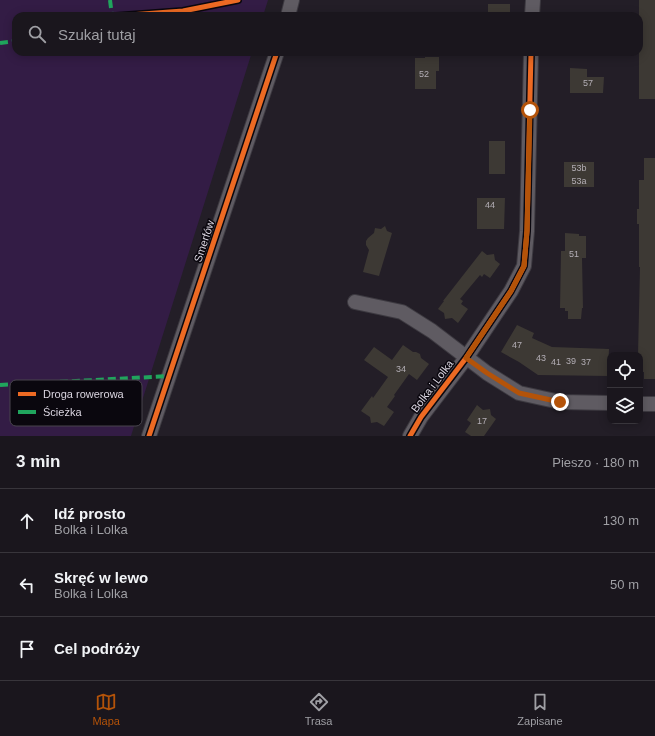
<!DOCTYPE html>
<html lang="pl">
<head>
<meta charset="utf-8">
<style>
  :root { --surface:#1a161d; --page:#27232a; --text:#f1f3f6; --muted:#9f9fa4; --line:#38353b; --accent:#b45309 }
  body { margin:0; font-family:Arial,sans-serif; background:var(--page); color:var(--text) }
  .controls { position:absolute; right:12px; bottom:12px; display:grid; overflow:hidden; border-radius:8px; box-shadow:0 2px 10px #0003 }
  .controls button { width:36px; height:36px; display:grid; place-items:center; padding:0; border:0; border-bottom:1px solid var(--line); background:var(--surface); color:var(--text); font:20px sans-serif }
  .stop { position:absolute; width:12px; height:12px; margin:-9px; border:3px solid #b45309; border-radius:50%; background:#fff }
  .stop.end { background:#b45309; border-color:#fff; box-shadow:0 1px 4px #0008 }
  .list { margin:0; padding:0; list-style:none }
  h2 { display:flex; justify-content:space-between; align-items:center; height:52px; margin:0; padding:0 16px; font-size:17px }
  h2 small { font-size:13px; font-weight:400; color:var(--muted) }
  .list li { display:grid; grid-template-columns:26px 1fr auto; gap:12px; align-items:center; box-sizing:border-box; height:64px; padding:0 16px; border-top:1px solid var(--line) }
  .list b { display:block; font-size:15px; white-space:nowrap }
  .list p { margin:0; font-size:13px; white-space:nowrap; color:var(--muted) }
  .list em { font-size:13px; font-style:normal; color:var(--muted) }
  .icon { flex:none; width:22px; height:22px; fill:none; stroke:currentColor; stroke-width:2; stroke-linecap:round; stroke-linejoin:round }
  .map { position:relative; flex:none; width:655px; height:436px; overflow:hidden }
  .search { position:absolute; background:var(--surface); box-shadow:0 2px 10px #0003; left:12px; right:12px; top:12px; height:44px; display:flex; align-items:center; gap:10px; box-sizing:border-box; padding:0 14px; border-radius:12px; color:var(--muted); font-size:15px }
  .sheet { height:244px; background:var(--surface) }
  nav { display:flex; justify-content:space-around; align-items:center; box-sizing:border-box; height:56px; border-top:1px solid var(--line); background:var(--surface); font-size:11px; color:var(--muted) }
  nav a { display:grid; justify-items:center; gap:2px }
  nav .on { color:var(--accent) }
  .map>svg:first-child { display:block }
  .green { fill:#331c45 }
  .building { fill:#3d3934 }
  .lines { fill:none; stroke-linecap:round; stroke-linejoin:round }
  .minor-casing { stroke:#3d3a41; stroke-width:16 }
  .minor { stroke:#5f5b62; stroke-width:14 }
  .quiet { stroke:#20a55d; stroke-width:4; stroke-dasharray:8 4; stroke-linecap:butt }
  .cycleway-casing { stroke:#0a070e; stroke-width:8 }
  .cycleway { stroke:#ed6a23; stroke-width:5 }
  .route { stroke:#b45309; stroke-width:5 }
  .labels { text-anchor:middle; stroke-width:3; stroke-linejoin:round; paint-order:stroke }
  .number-label { font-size:9px; fill:#b3aeb5 }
  .street-label { font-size:11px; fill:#dad5e0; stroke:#0a070e }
  .key { fill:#0a070e; stroke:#48454d; stroke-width:1 }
  .key-label { font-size:11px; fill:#dad5e0 }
</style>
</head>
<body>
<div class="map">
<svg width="655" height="436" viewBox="0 0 655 436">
  <rect width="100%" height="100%" fill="#231e27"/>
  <path class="green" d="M 0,0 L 268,0 L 263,16 L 16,16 L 16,52 L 252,52 L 131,436 L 0,436 Z"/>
  <g class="building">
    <rect x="639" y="0" width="16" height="99"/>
    <rect x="488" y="4" width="22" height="12"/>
    <path d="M 425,57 L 439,57 L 439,71 L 436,71 L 436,89 L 415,89 L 415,58 L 425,58 Z"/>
    <path d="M 570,68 L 587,69 L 587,77 L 604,77 L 603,93 L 570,93 Z"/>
    <rect x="489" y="141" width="16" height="33"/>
    <path d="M 644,158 L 655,158 L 655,379 L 644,379 L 644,372 L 640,372 L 640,355 L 638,355 L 640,267 L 639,267 L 639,224 L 637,224 L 637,209 L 639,209 L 639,180 L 644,180 Z"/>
    <rect x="564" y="162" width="30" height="25"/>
    <path d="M 477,198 L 505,198 L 504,229 L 477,229 Z"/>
    <path d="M 385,226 L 387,231 L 392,233 L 379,276 L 363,272 L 369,250 L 366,245 L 366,241 L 368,238 L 374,233 L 375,228 L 381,229 Z"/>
    <path d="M 565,233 L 579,234 L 579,236 L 586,236 L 586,258 L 582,258 L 583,308 L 582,308 L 581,319 L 568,319 L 568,311 L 565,311 L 565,308 L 560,308 L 561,251 L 565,251 Z"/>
    <path d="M 482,251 L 487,255 L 494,254 L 495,260 L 500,264 L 490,278 L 484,274 L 482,277 L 480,275 L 460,299 L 463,301 L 461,304 L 468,309 L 458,323 L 452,318 L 445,319 L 444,313 L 438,309 L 444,301 L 443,301 Z"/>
    <path d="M 517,325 L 534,333 L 532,338 L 552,347 L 609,349 L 608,376 L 538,375 L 519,362 L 501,352 Z"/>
    <path d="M 403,345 L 413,352 L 416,352 L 420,354 L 421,358 L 429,364 L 417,380 L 409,374 L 394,395 L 395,396 L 387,407 L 394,412 L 384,426 L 377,422 L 371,423 L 370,417 L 361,411 L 372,396 L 373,398 L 388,377 L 364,360 L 374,347 L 392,360 Z"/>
    <path d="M 477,405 L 483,410 L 490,409 L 491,415 L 496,419 L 484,436 L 471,436 L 465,432 L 471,423 L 467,420 Z"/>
  </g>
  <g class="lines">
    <g class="minor-casing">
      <g id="minor">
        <path d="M 288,16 L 292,0"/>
        <path d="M 532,16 L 533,0"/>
        <path d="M 355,302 L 402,312 L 432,331 L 487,373 L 519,393 L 560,402 L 610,403"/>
        <path d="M 640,404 L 655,404"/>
        <path d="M 149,436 L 277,52"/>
        <path d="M 410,436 L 421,417 L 466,358 L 511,291 L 524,266 L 527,231 L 531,52"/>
      </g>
    </g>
    <use href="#minor" class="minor"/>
    <g class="quiet">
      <path d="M 110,0 L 112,16"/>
      <path d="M 0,43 L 16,41"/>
      <path d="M 0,385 L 170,376"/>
    </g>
    <g class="cycleway-casing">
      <g id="cycleway">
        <path d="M 116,16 L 183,11 L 238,0"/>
        <path d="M 149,436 L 277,52"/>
        <path d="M 410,436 L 421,417 L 466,358 L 511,291 L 524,266 L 527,231 L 531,52"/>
      </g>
    </g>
    <use href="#cycleway" class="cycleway"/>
  </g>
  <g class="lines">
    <path class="route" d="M 530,110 L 527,231 L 524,266 L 511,291 L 466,358 L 487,373 L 519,393 L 560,402"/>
  </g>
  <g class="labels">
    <g class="number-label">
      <text x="424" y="77">52</text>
      <text x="588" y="86">57</text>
      <text x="579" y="171">53b</text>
      <text x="579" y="184">53a</text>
      <text x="490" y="208">44</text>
      <text x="574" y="257">51</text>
      <text x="517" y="348">47</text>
      <text x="541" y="361">43</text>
      <text x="571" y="364">39</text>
      <text x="556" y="365">41</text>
      <text x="586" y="365">37</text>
      <text x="401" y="372">34</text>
      <text x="482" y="424">17</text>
    </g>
    <g class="street-label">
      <text transform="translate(204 241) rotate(-72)" y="4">Smerfów</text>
      <text transform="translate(432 386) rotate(-53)" y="4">Bolka i Lolka</text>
    </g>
  </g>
  <rect x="10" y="380" width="132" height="46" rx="6" class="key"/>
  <rect x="18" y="392" width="18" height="4" fill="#ed6a23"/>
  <rect x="18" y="410" width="18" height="4" fill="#20a55d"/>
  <g class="key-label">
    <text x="43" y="398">Droga rowerowa</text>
    <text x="43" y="416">Ścieżka</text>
  </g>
</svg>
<div class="controls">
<button><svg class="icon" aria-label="locate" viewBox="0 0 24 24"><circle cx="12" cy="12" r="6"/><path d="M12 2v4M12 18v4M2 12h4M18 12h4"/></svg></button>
<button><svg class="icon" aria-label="layers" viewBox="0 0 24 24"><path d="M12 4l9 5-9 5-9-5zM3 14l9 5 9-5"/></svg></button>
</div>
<div class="stop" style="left:530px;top:110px"></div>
<div class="stop end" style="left:560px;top:402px"></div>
<div class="search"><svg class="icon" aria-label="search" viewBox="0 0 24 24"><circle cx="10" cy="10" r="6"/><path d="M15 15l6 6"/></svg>Szukaj tutaj</div>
</div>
<section class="sheet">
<h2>3 min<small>Pieszo · 180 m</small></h2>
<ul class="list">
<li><svg class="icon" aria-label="ahead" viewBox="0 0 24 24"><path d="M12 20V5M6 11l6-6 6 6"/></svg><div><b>Idź prosto</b><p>Bolka i Lolka</p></div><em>130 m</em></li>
<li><svg class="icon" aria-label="left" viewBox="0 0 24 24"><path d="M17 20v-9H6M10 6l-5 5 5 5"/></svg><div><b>Skręć w lewo</b><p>Bolka i Lolka</p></div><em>50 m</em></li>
<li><svg class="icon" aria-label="arrive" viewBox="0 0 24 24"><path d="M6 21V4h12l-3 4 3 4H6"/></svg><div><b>Cel podróży</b></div></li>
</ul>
</section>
<nav>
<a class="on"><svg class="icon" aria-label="map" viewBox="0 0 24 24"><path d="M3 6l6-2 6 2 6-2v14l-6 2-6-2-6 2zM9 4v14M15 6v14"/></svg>Mapa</a>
<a><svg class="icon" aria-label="directions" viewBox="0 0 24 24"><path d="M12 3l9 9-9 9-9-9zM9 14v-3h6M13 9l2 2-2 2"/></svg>Trasa</a>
<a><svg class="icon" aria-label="saved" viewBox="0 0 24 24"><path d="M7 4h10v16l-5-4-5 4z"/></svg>Zapisane</a>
</nav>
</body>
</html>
